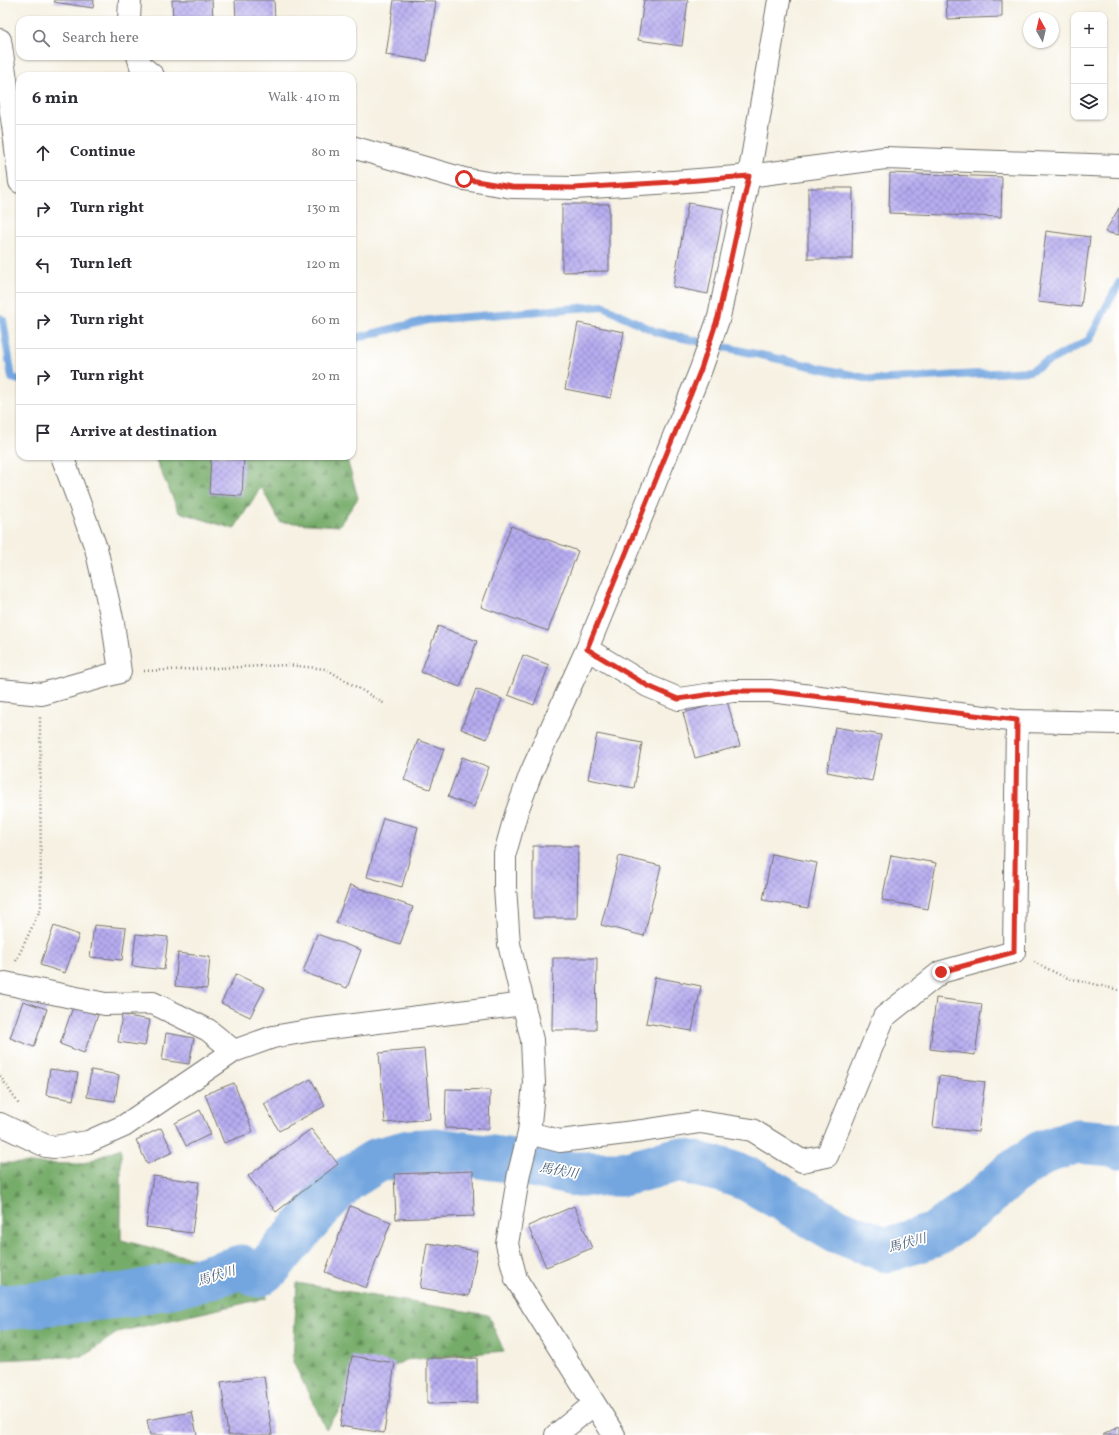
<!DOCTYPE html>
<html lang="en">
<head>
<meta charset="utf-8">
<style>
  :root { --surface:#fff; --page:#f7f7f7; --text:#2b2b33; --muted:#7c7c81; --line:#e1e1e2 }
  body { margin:0; font-family:Vollkorn,"Noto Serif JP",serif; background:var(--page); color:var(--text) }
  .controls { position:absolute; right:12px; top:12px; display:grid; overflow:hidden; border-radius:8px; box-shadow:0 1px 3px #0004 }
  .controls button { width:36px; height:36px; display:grid; place-items:center; padding:0; border:0; border-bottom:1px solid var(--line); background:var(--surface); color:var(--text); font:20px sans-serif }
  .compass { position:absolute; left:1023px; top:12px; width:36px; height:36px; border-radius:50%; background:var(--surface); box-shadow:0 1px 3px #0004; rotate:352deg }
  .stop { position:absolute; width:12px; height:12px; margin:-9px; border:3px solid #d93025; border-radius:50%; background:#fff }
  .stop.end { background:#d93025; border-color:#fff; box-shadow:0 1px 4px #0008 }
  .list { margin:0; padding:0; list-style:none }
  h2 { display:flex; justify-content:space-between; align-items:center; height:52px; margin:0; padding:0 16px; font-size:17px }
  h2 small { font-size:13px; font-weight:400; color:var(--muted) }
  .list li { display:grid; grid-template-columns:26px 1fr auto; gap:12px; align-items:center; box-sizing:border-box; height:56px; padding:0 16px; border-top:1px solid var(--line) }
  .list b { display:block; font-size:15px; white-space:nowrap }
  .list em { font-size:13px; font-style:normal; color:var(--muted) }
  .icon { flex:none; width:22px; height:22px; fill:none; stroke:currentColor; stroke-width:2; stroke-linecap:round; stroke-linejoin:round }
  .map { position:relative; flex:none; width:1119px; height:1435px; overflow:hidden }
  .search { position:absolute; background:var(--surface); box-shadow:0 1px 3px #0004; left:16px; top:16px; width:340px; height:44px; display:flex; align-items:center; gap:10px; box-sizing:border-box; padding:0 14px; border-radius:12px; color:var(--muted); font-size:15px }
  .panel { position:absolute; background:var(--surface); box-shadow:0 1px 3px #0004; left:16px; top:72px; width:340px; height:388px; border-radius:12px }
  .map>svg:first-child { display:block }
  .forest { fill:url(#forest-firs); stroke:#506c4a }
  .lines { fill:none; stroke-linecap:round; stroke-linejoin:round }
  .stream { stroke:#73a6df; stroke-width:8 }
  .river { stroke:#73a6df; stroke-width:45 }
  .building { fill:url(#building-cross-hatch) }
  .minor-casing { stroke:#72706b; stroke-width:24 }
  .tertiary-casing { stroke:#72706b; stroke-width:24 }
  .path { stroke:#72706b; stroke-width:2.5; stroke-dasharray:1 3; stroke-linecap:butt }
  .minor { stroke:#fff; stroke-width:22 }
  .tertiary { stroke:#fff; stroke-width:22 }
  .route { stroke:#d93025; stroke-width:5 }
  .labels { text-anchor:middle; stroke-width:3.5; stroke-linejoin:round; paint-order:stroke }
  .water-label { font-size:13px; font-style:italic; fill:#485c73; stroke:#fff }
</style>
</head>
<body>
<div class="map">
<svg width="1119" height="1435" viewBox="0 0 1119 1435">
  <defs>
    <pattern id="forest-firs" width="22" height="20" patternUnits="userSpaceOnUse"><rect width="22" height="20" fill="#76ac69"/><path d="M5 1l3.5 6h-7zM16 11l3.5 6h-7z" fill="#618c57"/></pattern>
    <pattern id="building-cross-hatch" width="8" height="8" patternUnits="userSpaceOnUse"><rect width="8" height="8" fill="#b6acf0"/><path d="M0 0l8 8M0 8l8-8" fill="none" stroke="#948cc3"/></pattern>
  </defs>
  <rect width="100%" height="100%" fill="#fff"/>
  <filter id="ink" filterUnits="userSpaceOnUse"><feTurbulence type="fractalNoise" baseFrequency=".025" numOctaves="2"/><feDisplacementMap in="SourceGraphic" scale="8" xChannelSelector="R" yChannelSelector="G"/><feConvolveMatrix kernelMatrix="1 2 1 2 8 2 1 2 1" color-interpolation-filters="sRGB"/></filter>
  <filter id="wash" filterUnits="userSpaceOnUse"><feTurbulence type="fractalNoise" baseFrequency=".012" numOctaves="4" result="noise"/><feDisplacementMap in="SourceGraphic" scale="16" xChannelSelector="R" yChannelSelector="G"/><feGaussianBlur stdDeviation="0.9" result="paint"/><feColorMatrix in="noise" values="0 0 0 0 0 0 0 0 0 0 0 0 0 0 0 0 0 1.4 0 .05"/><feComposite in="paint" operator="in"/></filter>
  <g filter="url(#wash)">
    <rect width="100%" height="100%" fill="#f6f1e2"/>
    <g class="forest">
      <path d="M 154,456 L 346,456 L 358,498 L 339,526 L 280,522 L 261,487 L 234,529 L 179,512 Z"/>
      <path d="M 121,1148 L 121,1240 L 258,1275 L 267,1298 L 118,1332 L 84,1356 L 0,1360 L 0,1163 L 82,1164 Z"/>
      <path d="M 297,1283 L 488,1315 L 504,1351 L 405,1360 L 353,1391 L 326,1429 L 293,1362 Z"/>
    </g>
    <g class="lines">
      <g class="stream">
        <path d="M 0,318 L 3,320 L 12,378 L 20,380"/>
        <path d="M 352,339 L 428,320 L 603,306 L 656,332 L 874,380 L 1030,371 L 1089,340 L 1119,283"/>
      </g>
      <path class="river" d="M 0,1308 L 126,1295 L 195,1281 L 241,1267 L 258,1275 L 269,1267 L 323,1204 L 346,1180 L 378,1160 L 409,1152 L 436,1150 L 514,1161 L 574,1174 L 623,1174 L 677,1160 L 722,1170 L 748,1179 L 838,1231 L 887,1250 L 934,1235 L 975,1206 L 1010,1175 L 1041,1153 L 1077,1141 L 1113,1144 L 1119,1147"/>
    </g>
    <g id="blocks">
      <g class="building">
        <path d="M 55,0 L 94,0 L 93,8 L 54,2 Z"/>
        <path d="M 172,0 L 212,0 L 213,19 L 173,20 Z"/>
        <path d="M 235,0 L 274,0 L 275,20 L 236,20 Z"/>
        <path d="M 394,0 L 436,1 L 427,61 L 386,55 Z"/>
        <path d="M 644,0 L 688,0 L 682,46 L 638,40 Z"/>
        <path d="M 946,0 L 1002,0 L 1002,17 L 947,19 Z"/>
        <path d="M 890,173 L 1002,177 L 1001,217 L 889,213 Z"/>
        <path d="M 808,188 L 853,188 L 852,259 L 808,259 Z"/>
        <path d="M 688,203 L 724,209 L 708,294 L 673,287 Z"/>
        <path d="M 562,204 L 609,204 L 609,271 L 562,272 Z"/>
        <path d="M 1119,208 L 1119,235 L 1105,232 Z"/>
        <path d="M 1046,231 L 1090,237 L 1081,307 L 1038,302 Z"/>
        <path d="M 578,323 L 624,332 L 611,398 L 565,389 Z"/>
        <path d="M 211,456 L 244,456 L 242,496 L 209,494 Z"/>
        <path d="M 511,526 L 578,551 L 548,631 L 481,607 Z"/>
        <path d="M 438,626 L 477,641 L 460,687 L 421,672 Z"/>
        <path d="M 523,655 L 549,665 L 534,705 L 508,695 Z"/>
        <path d="M 476,689 L 502,699 L 487,739 L 461,729 Z"/>
        <path d="M 727,701 L 740,746 L 695,758 L 683,713 Z"/>
        <path d="M 835,727 L 881,735 L 872,781 L 827,772 Z"/>
        <path d="M 597,734 L 642,743 L 634,788 L 588,779 Z"/>
        <path d="M 418,740 L 444,749 L 430,789 L 404,780 Z"/>
        <path d="M 462,757 L 489,767 L 474,807 L 448,797 Z"/>
        <path d="M 383,818 L 418,827 L 402,887 L 367,877 Z"/>
        <path d="M 533,846 L 578,846 L 577,918 L 533,918 Z"/>
        <path d="M 772,854 L 817,863 L 808,908 L 763,900 Z"/>
        <path d="M 891,855 L 936,863 L 928,909 L 882,900 Z"/>
        <path d="M 619,856 L 661,866 L 644,936 L 601,925 Z"/>
        <path d="M 350,885 L 413,907 L 400,945 L 336,923 Z"/>
        <path d="M 94,925 L 126,928 L 122,960 L 90,957 Z"/>
        <path d="M 54,926 L 79,935 L 65,973 L 40,965 Z"/>
        <path d="M 136,934 L 168,937 L 164,970 L 132,966 Z"/>
        <path d="M 317,934 L 361,950 L 347,988 L 303,972 Z"/>
        <path d="M 178,953 L 210,957 L 207,989 L 175,986 Z"/>
        <path d="M 553,958 L 597,958 L 596,1030 L 552,1030 Z"/>
        <path d="M 236,974 L 265,988 L 250,1017 L 221,1003 Z"/>
        <path d="M 655,977 L 701,986 L 692,1031 L 646,1023 Z"/>
        <path d="M 936,998 L 982,1004 L 975,1055 L 930,1049 Z"/>
        <path d="M 23,1001 L 47,1009 L 34,1047 L 10,1038 Z"/>
        <path d="M 73,1007 L 98,1015 L 84,1053 L 60,1044 Z"/>
        <path d="M 122,1015 L 150,1020 L 145,1046 L 118,1042 Z"/>
        <path d="M 166,1033 L 194,1038 L 189,1064 L 162,1060 Z"/>
        <path d="M 424,1049 L 430,1119 L 385,1123 L 379,1053 Z"/>
        <path d="M 50,1069 L 78,1073 L 73,1100 L 46,1095 Z"/>
        <path d="M 91,1070 L 119,1075 L 115,1101 L 87,1097 Z"/>
        <path d="M 939,1076 L 985,1082 L 978,1132 L 933,1127 Z"/>
        <path d="M 311,1079 L 325,1106 L 279,1131 L 264,1104 Z"/>
        <path d="M 234,1083 L 253,1132 L 224,1143 L 205,1094 Z"/>
        <path d="M 446,1089 L 490,1090 L 489,1129 L 445,1128 Z"/>
        <path d="M 200,1110 L 211,1134 L 186,1146 L 175,1123 Z"/>
        <path d="M 161,1128 L 173,1152 L 147,1164 L 136,1140 Z"/>
        <path d="M 311,1129 L 338,1164 L 276,1212 L 248,1176 Z"/>
        <path d="M 473,1171 L 474,1216 L 396,1219 L 394,1174 Z"/>
        <path d="M 153,1176 L 199,1182 L 192,1233 L 146,1227 Z"/>
        <path d="M 350,1206 L 391,1222 L 366,1288 L 325,1272 Z"/>
        <path d="M 574,1206 L 592,1248 L 546,1267 L 528,1226 Z"/>
        <path d="M 427,1243 L 477,1251 L 469,1296 L 420,1288 Z"/>
        <path d="M 352,1356 L 395,1363 L 384,1433 L 340,1426 Z"/>
        <path d="M 427,1358 L 477,1358 L 477,1403 L 427,1404 Z"/>
        <path d="M 264,1376 L 272,1435 L 228,1435 L 221,1382 Z"/>
        <path d="M 192,1412 L 197,1435 L 150,1435 L 147,1420 Z"/>
        <path d="M 1119,1426 L 1119,1435 L 1103,1435 Z"/>
      </g>
    </g>
  </g>
  <g filter="url(#ink)">
    <use href="#blocks" fill-opacity="0" stroke="#72706b" stroke-width="1"/>
    <g class="lines">
      <g class="minor-casing">
        <g id="minor">
          <path d="M 129,20 L 130,0"/>
          <path d="M 138,56 L 141,66 L 153,76"/>
          <path d="M 14,132 L 20,182"/>
          <path d="M 352,147 L 464,179 L 512,187 L 574,188 L 673,182 L 749,176 L 885,158 L 1119,166"/>
          <path d="M 587,649 L 648,686 L 679,699 L 733,691 L 770,691 L 1017,721 L 1119,723"/>
          <path d="M 0,690 L 42,694 L 120,672 L 113,623 L 96,548 L 62,456"/>
          <path d="M 5,983 L 105,1004 L 153,1003 L 208,1030 L 234,1051"/>
          <path d="M 0,1124 L 46,1146 L 54,1147 L 88,1142 L 124,1126 L 234,1051 L 273,1037 L 313,1030 L 524,1004"/>
          <path d="M 529,1133 L 560,1141 L 642,1131 L 700,1122 L 752,1130 L 802,1161 L 827,1156 L 884,1017 L 941,972 L 1014,952 L 1017,721"/>
          <path d="M 556,1435 L 594,1404"/>
          <path d="M 614,1435 L 516,1279 L 507,1244 L 519,1173 L 529,1133 L 534,1083 L 532,1040 L 509,944 L 505,887 L 505,853 L 516,814 L 531,773 L 587,649 L 651,493 L 701,369 L 719,317 L 749,176 L 779,0"/>
        </g>
      </g>
      <g class="tertiary-casing">
        <path id="tertiary" d="M 0,40 L 14,132"/>
      </g>
      <g class="path">
        <path d="M 144,671 L 288,665 L 326,669 L 385,704"/>
        <path d="M 16,961 L 41,908 L 40,717"/>
        <path d="M 1034,962 L 1064,977 L 1119,990"/>
        <path d="M 0,1076 L 20,1106"/>
      </g>
      <use href="#minor" class="minor"/>
      <use href="#tertiary" class="tertiary"/>
    </g>
  </g>
  <g class="lines" filter="url(#ink)">
    <path class="route" d="M 464,179 L 512,187 L 574,188 L 673,182 L 749,176 L 718,317 L 701,369 L 587,649 L 648,686 L 678,699 L 733,691 L 770,691 L 1017,720 L 1014,952 L 941,972"/>
  </g>
  <g class="labels">
    <g class="water-label">
      <text transform="translate(559 1170) rotate(10)" y="5">馬伏川</text>
      <text transform="translate(907 1242) rotate(-15)" y="5">馬伏川</text>
      <text transform="translate(216 1275) rotate(-17)" y="5">馬伏川</text>
    </g>
  </g>
</svg>
<div class="controls">
<button>+</button>
<button>−</button>
<button><svg class="icon" aria-label="layers" viewBox="0 0 24 24"><path d="M12 4l9 5-9 5-9-5zM3 14l9 5 9-5"/></svg></button>
</div>
<svg class="compass" viewBox="-18 -18 36 36"><path d="M0-13l5 13h-10z" fill="#e53935"/><path d="M0 13l5-13h-10z" fill="#7c7c81"/></svg>
<div class="stop" style="left:464px;top:179px"></div>
<div class="stop end" style="left:941px;top:972px"></div>
<div class="search"><svg class="icon" aria-label="search" viewBox="0 0 24 24"><circle cx="10" cy="10" r="6"/><path d="M15 15l6 6"/></svg>Search here</div>
<section class="panel">
<h2>6 min<small>Walk · 410 m</small></h2>
<ul class="list">
<li><svg class="icon" aria-label="ahead" viewBox="0 0 24 24"><path d="M12 20V5M6 11l6-6 6 6"/></svg><div><b>Continue</b></div><em>80 m</em></li>
<li><svg class="icon" aria-label="right" viewBox="0 0 24 24"><path d="M7 20v-9h11M14 6l5 5-5 5"/></svg><div><b>Turn right</b></div><em>130 m</em></li>
<li><svg class="icon" aria-label="left" viewBox="0 0 24 24"><path d="M17 20v-9H6M10 6l-5 5 5 5"/></svg><div><b>Turn left</b></div><em>120 m</em></li>
<li><svg class="icon" aria-label="right" viewBox="0 0 24 24"><path d="M7 20v-9h11M14 6l5 5-5 5"/></svg><div><b>Turn right</b></div><em>60 m</em></li>
<li><svg class="icon" aria-label="right" viewBox="0 0 24 24"><path d="M7 20v-9h11M14 6l5 5-5 5"/></svg><div><b>Turn right</b></div><em>20 m</em></li>
<li><svg class="icon" aria-label="arrive" viewBox="0 0 24 24"><path d="M6 21V4h12l-3 4 3 4H6"/></svg><div><b>Arrive at destination</b></div></li>
</ul>
</section>
</div>
</body>
</html>
